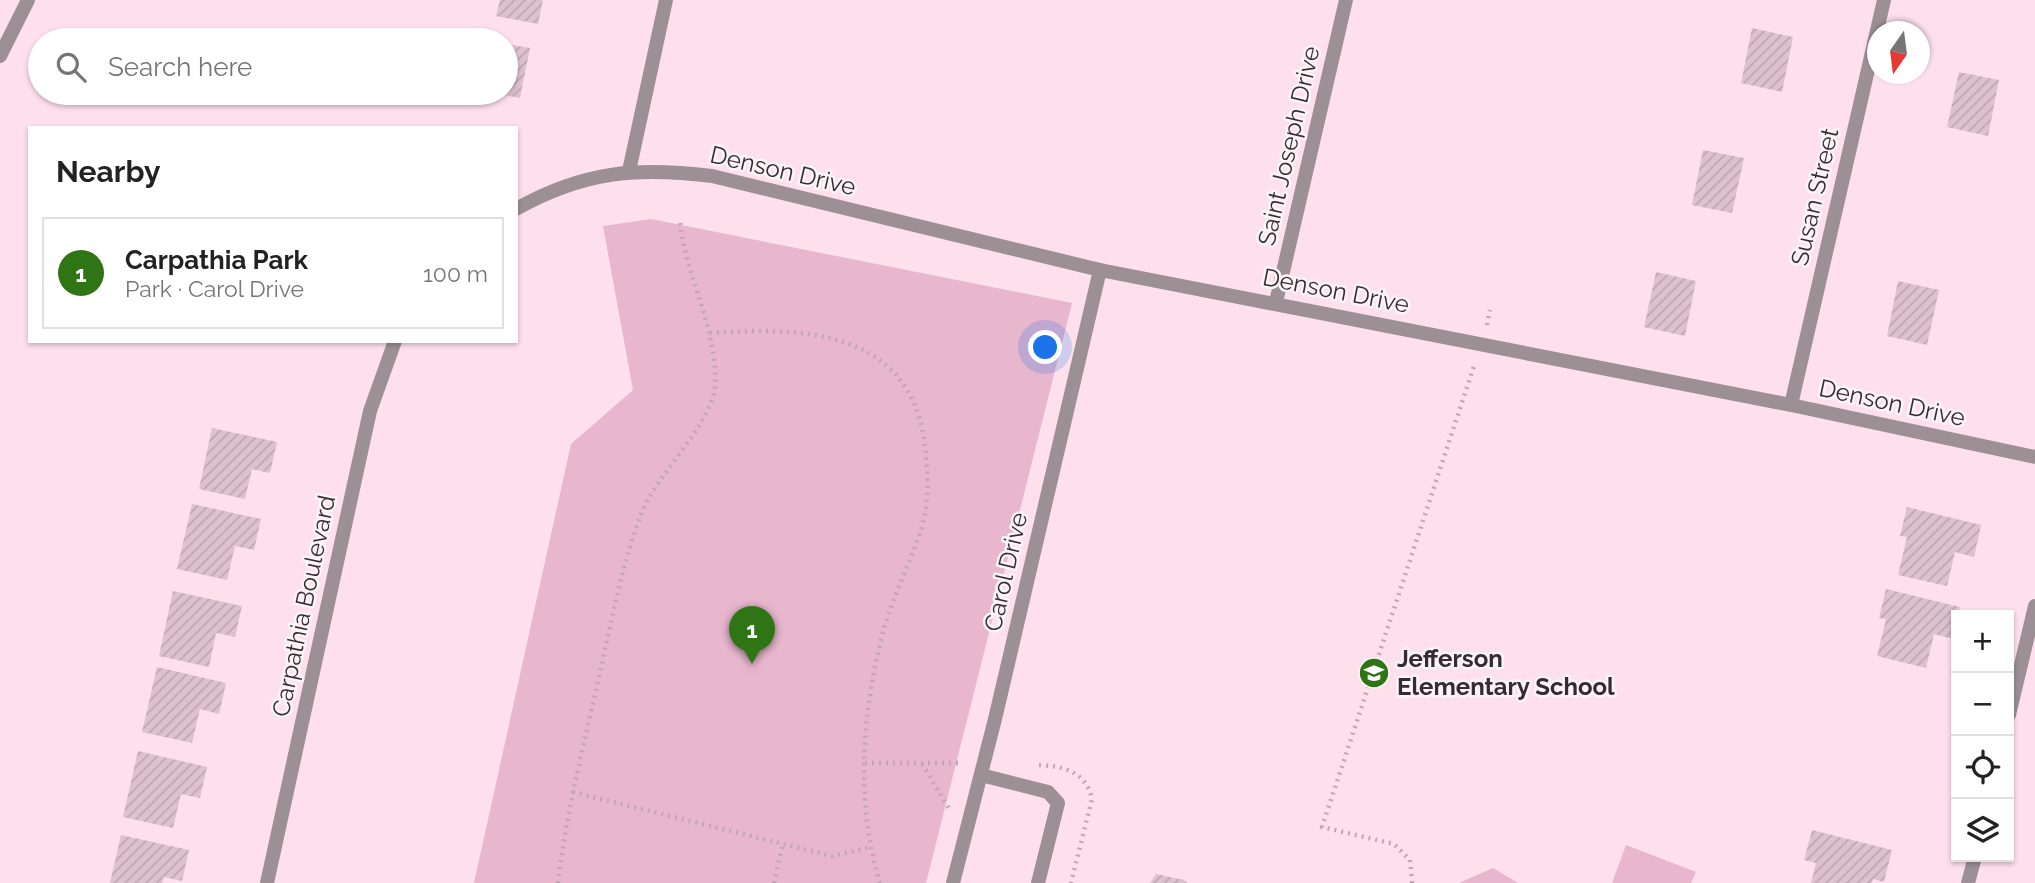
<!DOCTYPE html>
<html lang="en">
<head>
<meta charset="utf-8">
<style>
  :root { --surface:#fff; --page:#f2f2f2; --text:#222; --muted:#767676; --line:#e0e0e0; --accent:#2f7415 }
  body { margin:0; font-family:Raleway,sans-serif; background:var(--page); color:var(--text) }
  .controls { position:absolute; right:21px; bottom:21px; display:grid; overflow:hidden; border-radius:0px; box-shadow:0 2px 5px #0004 }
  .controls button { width:63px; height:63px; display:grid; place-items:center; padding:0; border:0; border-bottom:2px solid var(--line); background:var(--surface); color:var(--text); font:35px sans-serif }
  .compass { position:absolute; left:1867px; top:21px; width:63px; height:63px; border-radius:50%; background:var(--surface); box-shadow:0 2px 5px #0004; rotate:194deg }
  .you { position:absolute; left:1046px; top:348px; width:24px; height:24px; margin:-18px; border:5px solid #fff; border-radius:50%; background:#1a73e8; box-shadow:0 0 0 10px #1a73e833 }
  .badge { display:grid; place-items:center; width:46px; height:46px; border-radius:50%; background:var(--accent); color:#fff; font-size:23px; font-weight:700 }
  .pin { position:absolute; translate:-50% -58px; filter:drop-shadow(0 2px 4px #0008) }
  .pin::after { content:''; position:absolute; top:37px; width:24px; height:21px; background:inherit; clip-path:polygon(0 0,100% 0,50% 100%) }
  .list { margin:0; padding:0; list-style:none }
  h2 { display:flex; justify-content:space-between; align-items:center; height:91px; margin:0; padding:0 28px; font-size:30px }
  h2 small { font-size:23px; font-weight:400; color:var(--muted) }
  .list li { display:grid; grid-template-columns:46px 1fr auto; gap:21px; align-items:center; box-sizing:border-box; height:112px; margin:0 14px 14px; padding:0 14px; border:2px solid var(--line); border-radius:0px }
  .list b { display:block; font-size:26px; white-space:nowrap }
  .list p { margin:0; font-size:23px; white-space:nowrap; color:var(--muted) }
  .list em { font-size:23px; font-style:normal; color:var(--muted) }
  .icon { flex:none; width:38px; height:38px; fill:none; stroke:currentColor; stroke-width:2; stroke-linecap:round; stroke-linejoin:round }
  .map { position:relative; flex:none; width:2035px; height:883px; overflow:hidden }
  .search { position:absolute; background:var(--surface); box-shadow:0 2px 5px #0004; left:28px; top:28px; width:490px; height:77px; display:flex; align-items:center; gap:18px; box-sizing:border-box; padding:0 24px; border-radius:38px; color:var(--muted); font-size:26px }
  .panel { position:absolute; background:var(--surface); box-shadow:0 2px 5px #0004; left:28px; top:126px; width:490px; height:217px; border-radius:0px }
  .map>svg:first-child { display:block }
  .park { fill:#e8b6cd }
  .building { fill:url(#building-hatch) }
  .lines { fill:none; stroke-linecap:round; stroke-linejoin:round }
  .path { stroke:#c0a7b2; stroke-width:4.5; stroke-dasharray:2 5; stroke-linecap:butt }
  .service { stroke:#9c9095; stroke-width:14 }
  .minor { stroke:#9c9095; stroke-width:14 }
  .labels { text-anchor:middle; stroke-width:5; stroke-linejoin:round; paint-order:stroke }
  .street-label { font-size:24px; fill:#372b31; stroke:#fbf5f7 }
  .poi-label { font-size:24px; font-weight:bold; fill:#372b31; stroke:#fbf5f7; text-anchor:start }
</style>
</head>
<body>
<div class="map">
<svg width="2035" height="883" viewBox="0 0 2035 883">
  <defs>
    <pattern id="building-hatch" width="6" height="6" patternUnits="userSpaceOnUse" patternTransform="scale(1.75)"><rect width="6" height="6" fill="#dec1ce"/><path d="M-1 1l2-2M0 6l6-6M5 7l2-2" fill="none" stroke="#bfa6b1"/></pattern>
  </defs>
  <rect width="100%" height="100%" fill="#fee0ed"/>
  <g class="park">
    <path d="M 651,219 L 1072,303 L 926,883 L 474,883 L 571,444 L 633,390 L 603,226 Z"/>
    <path d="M 1626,845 L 1696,872 L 1691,883 L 1612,883 Z"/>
    <path d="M 1493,868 L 1518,883 L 1460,883 L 1461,882 Z"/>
  </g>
  <g class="building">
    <path d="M 500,0 L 543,0 L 538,24 L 496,16 Z"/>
    <path d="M 1752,28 L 1793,37 L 1782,92 L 1741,83 Z"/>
    <path d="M 506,44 L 530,48 L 520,98 L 499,94 L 506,93 Z"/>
    <path d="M 1959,72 L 1999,80 L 1988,136 L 1947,127 Z"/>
    <path d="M 1703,150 L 1744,158 L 1732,213 L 1692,205 Z"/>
    <path d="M 1656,272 L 1696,281 L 1685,336 L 1644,327 Z"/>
    <path d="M 1898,281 L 1939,290 L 1927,345 L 1887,336 Z"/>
    <path d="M 212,428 L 277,442 L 270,473 L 252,469 L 245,499 L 199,489 Z"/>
    <path d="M 192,504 L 261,519 L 254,550 L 235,546 L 227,580 L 177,569 Z"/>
    <path d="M 1907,507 L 1981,525 L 1974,557 L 1955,552 L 1947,586 L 1898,575 L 1907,537 L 1900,536 Z"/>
    <path d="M 1886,589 L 1960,607 L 1953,639 L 1934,634 L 1926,668 L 1877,656 L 1886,619 L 1879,618 Z"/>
    <path d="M 173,591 L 242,606 L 235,637 L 216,633 L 209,667 L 159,656 Z"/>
    <path d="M 157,667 L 226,683 L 219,714 L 200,709 L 192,743 L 142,732 Z"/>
    <path d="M 138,751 L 207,767 L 200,798 L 181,794 L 173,828 L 123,817 Z"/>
    <path d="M 1812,830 L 1892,850 L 1884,882 L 1873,879 L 1872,883 L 1811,883 L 1816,863 L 1804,860 Z"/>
    <path d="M 121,835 L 189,850 L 182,881 L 164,877 L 162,883 L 110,883 Z"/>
    <path d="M 1156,874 L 1184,880 L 1187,883 L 1150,883 Z"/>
  </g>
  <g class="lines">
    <g class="path">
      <path d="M 1487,325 L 1490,310"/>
      <path d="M 710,333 C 799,327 907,328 924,439 C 928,466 930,496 923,523 C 912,560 893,595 883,632 C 862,713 855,803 880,883"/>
      <path d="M 865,763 L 961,763"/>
      <path d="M 922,764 L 950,810"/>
      <path d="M 1039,765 C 1064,766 1086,772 1092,799 L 1071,883"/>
      <path d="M 573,792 L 832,856 L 871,847"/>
      <path d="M 558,883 C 566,816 582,751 597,686 C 610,629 620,571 640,517 C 655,474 713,425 715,385 C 718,327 685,277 680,220"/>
      <path d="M 774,883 L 783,843"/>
      <path d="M 1412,883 L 1410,860 L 1394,844 L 1322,827 L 1475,363"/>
    </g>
    <path class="service" d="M 981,775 L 1048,792 L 1058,803 L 1038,883"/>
    <g class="minor">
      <path d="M 0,56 L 28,0"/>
      <path d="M 629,171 L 666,0"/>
      <path d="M 516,209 C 584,171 636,167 712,176 L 1100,270 L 1791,405 L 2035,457"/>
      <path d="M 1276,302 L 1346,0"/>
      <path d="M 1791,405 L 1884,0"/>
      <path d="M 2009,715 L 2035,606"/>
      <path d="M 267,883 L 370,411 L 395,341"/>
      <path d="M 953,883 L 995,719 L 1100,270"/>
      <path d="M 1968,883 L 1975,857"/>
    </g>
  </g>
  <defs>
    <g id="school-disc" transform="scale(1.575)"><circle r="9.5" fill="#2f7415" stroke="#fbf5f7"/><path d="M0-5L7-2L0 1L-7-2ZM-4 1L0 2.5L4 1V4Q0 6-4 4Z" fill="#fff"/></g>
  </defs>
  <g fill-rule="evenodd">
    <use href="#school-disc" x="1374" y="673"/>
  </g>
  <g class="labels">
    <g class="street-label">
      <text transform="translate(1289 146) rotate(-77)" y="8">Saint Joseph Drive</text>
      <text transform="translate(783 171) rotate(13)" y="8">Denson Drive</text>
      <text transform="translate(1815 197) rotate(-77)" y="8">Susan Street</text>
      <text transform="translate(1336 291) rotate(11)" y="8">Denson Drive</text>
      <text transform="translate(1892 403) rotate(12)" y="8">Denson Drive</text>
      <text transform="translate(1006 572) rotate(-77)" y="8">Carol Drive</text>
      <text transform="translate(304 606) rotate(-78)" y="8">Carpathia Boulevard</text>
    </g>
    <g class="poi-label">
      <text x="1397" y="667">Jefferson<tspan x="1397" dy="28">Elementary School</tspan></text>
    </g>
  </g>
</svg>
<div class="controls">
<button>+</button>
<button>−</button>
<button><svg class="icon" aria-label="locate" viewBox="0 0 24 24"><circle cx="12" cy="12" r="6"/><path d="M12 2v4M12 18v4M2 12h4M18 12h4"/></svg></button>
<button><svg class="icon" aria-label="layers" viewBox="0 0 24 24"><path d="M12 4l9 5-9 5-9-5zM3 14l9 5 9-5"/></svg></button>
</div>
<svg class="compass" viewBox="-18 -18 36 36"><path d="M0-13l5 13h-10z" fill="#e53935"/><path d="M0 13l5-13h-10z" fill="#767676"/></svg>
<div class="you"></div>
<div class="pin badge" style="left:752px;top:664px">1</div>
<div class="search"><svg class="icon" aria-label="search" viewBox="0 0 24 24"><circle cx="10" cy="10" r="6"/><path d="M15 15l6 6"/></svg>Search here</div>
<section class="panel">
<h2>Nearby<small></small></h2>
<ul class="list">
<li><span class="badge">1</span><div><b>Carpathia Park</b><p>Park · Carol Drive</p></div><em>100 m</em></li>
</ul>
</section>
</div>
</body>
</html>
